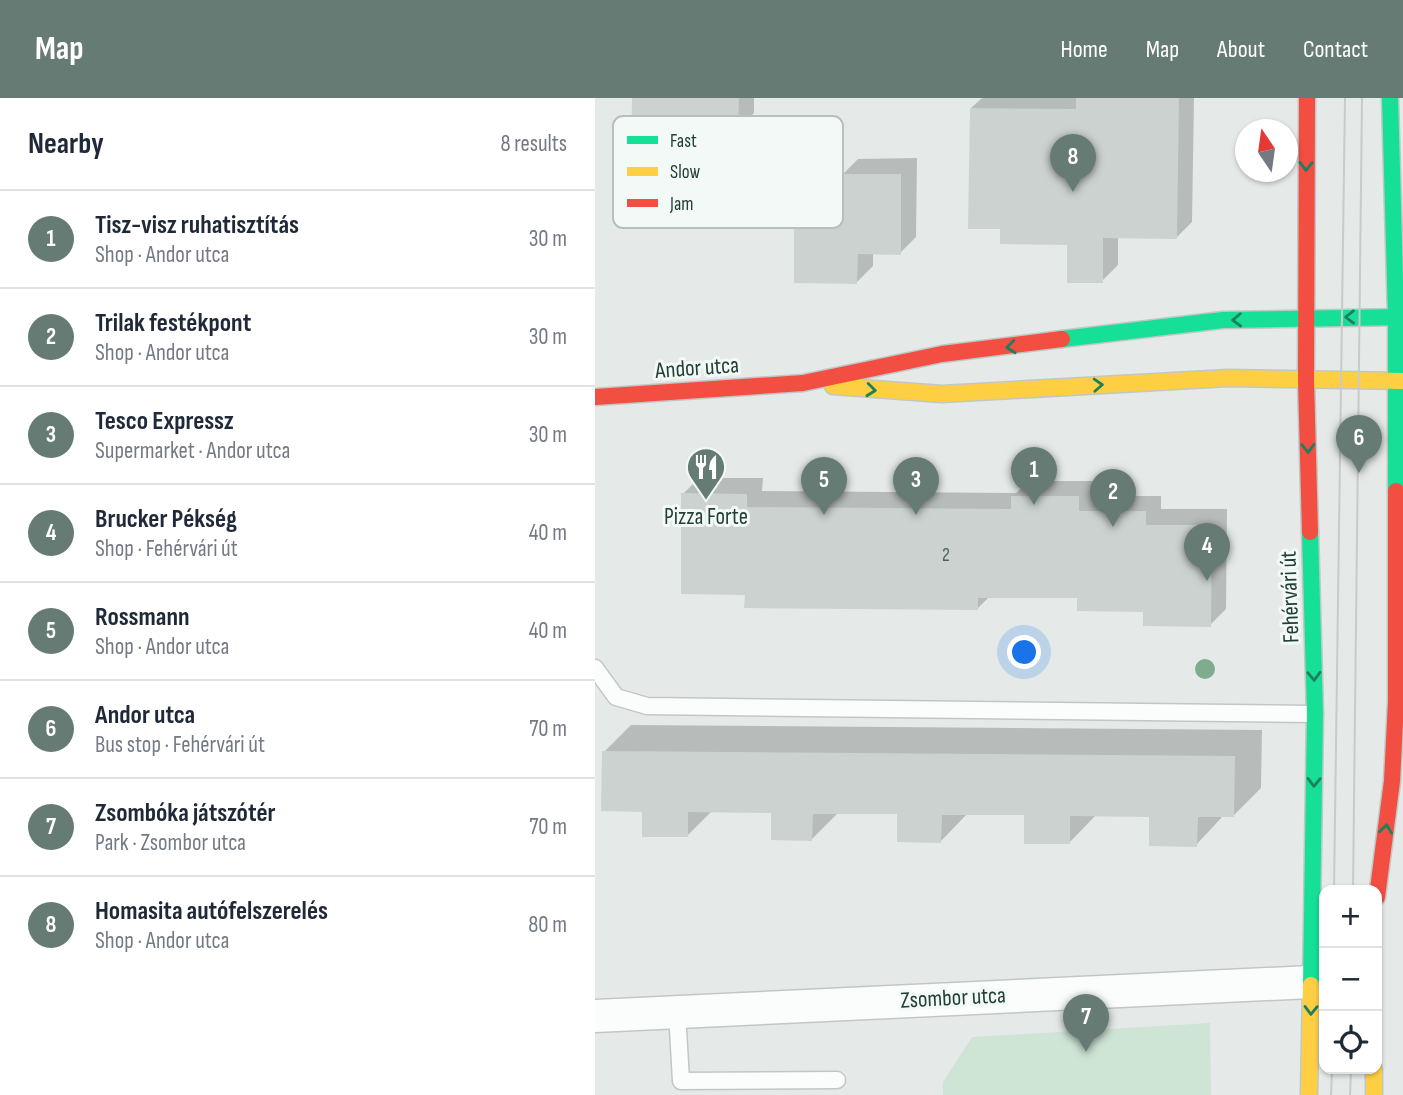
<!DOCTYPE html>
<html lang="en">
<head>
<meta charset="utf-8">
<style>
  :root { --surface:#fff; --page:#f6f6f7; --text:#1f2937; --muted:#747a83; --line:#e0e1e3; --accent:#667b74 }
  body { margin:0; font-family:"Sofia Sans Condensed",sans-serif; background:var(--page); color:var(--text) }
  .controls { position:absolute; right:21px; bottom:21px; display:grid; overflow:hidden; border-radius:14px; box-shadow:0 2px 5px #0004 }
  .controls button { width:63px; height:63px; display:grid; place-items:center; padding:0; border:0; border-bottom:2px solid var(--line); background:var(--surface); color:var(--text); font:35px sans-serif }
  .compass { position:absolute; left:640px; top:21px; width:63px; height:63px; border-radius:50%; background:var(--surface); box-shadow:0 2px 5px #0004; rotate:347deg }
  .you { position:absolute; left:430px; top:555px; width:24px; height:24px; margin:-18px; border:5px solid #fff; border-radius:50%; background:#1a73e8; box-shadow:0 0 0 10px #1a73e833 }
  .badge { display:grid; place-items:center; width:46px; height:46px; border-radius:50%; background:var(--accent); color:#fff; font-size:23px; font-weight:700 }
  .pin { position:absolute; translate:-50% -58px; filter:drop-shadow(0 2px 4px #0008) }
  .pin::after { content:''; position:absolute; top:37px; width:24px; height:21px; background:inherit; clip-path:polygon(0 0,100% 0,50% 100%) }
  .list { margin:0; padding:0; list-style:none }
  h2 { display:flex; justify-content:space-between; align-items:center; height:91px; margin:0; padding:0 28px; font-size:30px }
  h2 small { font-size:23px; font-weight:400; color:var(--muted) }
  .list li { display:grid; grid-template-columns:46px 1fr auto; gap:21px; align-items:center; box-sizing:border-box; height:98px; padding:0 28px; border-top:2px solid var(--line) }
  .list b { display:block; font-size:26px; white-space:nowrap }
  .list p { margin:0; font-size:23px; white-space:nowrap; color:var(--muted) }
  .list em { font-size:23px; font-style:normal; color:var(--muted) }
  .icon { flex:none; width:38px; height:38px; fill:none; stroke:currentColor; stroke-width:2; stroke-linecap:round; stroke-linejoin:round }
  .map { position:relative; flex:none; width:808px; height:997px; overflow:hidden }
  header { display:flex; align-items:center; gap:42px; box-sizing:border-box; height:98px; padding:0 35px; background:var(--accent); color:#fff }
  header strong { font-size:33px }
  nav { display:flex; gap:38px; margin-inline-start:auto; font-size:24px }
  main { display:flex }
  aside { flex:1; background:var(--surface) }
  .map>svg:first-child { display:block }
  .green { fill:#cee4d4 }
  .shadow { fill:#0003 }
  .building { fill:#ccd2cf }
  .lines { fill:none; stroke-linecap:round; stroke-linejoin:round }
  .lane-casing { stroke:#c2c7c5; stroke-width:19 }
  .street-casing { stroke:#c2c7c5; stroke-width:35 }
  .fast-casing { stroke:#c0c8c5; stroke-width:19 }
  .slow-casing { stroke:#c0c8c5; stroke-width:19 }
  .jam-casing { stroke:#c0c8c5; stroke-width:19 }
  .lane { stroke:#fbfcfc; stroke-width:16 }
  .street { stroke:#fbfcfc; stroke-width:32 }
  .fast { stroke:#16e098; stroke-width:16 }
  .slow { stroke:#ffcf43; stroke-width:16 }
  .jam { stroke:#f24e42; stroke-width:16 }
  .tram { stroke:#c7cbca; stroke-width:2 }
  .tree { fill:#7fab8e }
  .oneway { stroke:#1d7f5d }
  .labels { text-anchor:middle; stroke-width:6; stroke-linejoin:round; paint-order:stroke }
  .number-label { font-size:19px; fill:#4d645d }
  .street-label { font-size:23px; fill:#223f36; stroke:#f3f9f6 }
  .poi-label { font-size:23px; fill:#223f36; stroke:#f3f9f6 }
  .key { fill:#f3f9f6; stroke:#b4c1bc; stroke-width:2 }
  .key-label { font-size:19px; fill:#223f36 }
</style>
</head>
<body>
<header>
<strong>Map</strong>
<nav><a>Home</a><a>Map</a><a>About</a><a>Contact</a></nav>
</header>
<main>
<aside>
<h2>Nearby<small>8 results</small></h2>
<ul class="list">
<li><span class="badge">1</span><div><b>Tisz-visz ruhatisztítás</b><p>Shop · Andor utca</p></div><em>30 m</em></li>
<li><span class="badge">2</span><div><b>Trilak festékpont</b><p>Shop · Andor utca</p></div><em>30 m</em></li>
<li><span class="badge">3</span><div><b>Tesco Expressz</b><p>Supermarket · Andor utca</p></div><em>30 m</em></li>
<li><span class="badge">4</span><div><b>Brucker Pékség</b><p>Shop · Fehérvári út</p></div><em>40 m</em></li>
<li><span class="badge">5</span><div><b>Rossmann</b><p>Shop · Andor utca</p></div><em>40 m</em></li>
<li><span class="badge">6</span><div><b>Andor utca</b><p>Bus stop · Fehérvári út</p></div><em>70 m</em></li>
<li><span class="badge">7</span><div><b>Zsombóka játszótér</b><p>Park · Zsombor utca</p></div><em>70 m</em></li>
<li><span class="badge">8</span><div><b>Homasita autófelszerelés</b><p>Shop · Andor utca</p></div><em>80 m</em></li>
</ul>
</aside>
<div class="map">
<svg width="808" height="997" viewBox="0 0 808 997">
  <rect width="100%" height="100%" fill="#e5eae8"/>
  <path class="green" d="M 615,925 L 616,997 L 348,997 L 348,984 L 377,939 Z"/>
  <g class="shadow">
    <path d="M 39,0 L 159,0 L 159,15 L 143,31 L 113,30 L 113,44 L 97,60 Z"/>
    <path d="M 387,0 L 599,0 L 597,124 L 581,140 L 523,139 L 523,167 L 507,183 L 474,146 L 407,129 L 376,10 Z"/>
    <path d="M 322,60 L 321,139 L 305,155 L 278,155 L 278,168 L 262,184 L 201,106 L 217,90 L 247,90 L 247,77 L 263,61 Z"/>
    <path d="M 104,380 L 168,380 L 167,393 L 421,395 L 434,383 L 500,383 L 500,398 L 566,398 L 566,411 L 632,411 L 631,511 L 615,527 L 484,498 L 395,498 L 383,510 L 151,495 L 88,396 Z"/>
    <path d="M 36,627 L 667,632 L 666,690 L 639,717 L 629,717 L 601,747 L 556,717 L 502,716 L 474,745 L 431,716 L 373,715 L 346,743 L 304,715 L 244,714 L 217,741 L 178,713 L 117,713 L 92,738 L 49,712 L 9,654 Z"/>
  </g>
  <g class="building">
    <path d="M 37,0 L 144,0 L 143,33 L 98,32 L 98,61 L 36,61 Z"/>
    <path d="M 481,0 L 584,0 L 582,141 L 508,140 L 508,185 L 472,185 L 472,147 L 405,146 L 405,131 L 373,131 L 375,10 L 481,11 Z"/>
    <path d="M 245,76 L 306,76 L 306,157 L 263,156 L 262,186 L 199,185 L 199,105 L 245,105 Z"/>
    <path d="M 86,395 L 152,396 L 152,409 L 416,411 L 416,398 L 484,398 L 484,413 L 551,413 L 551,427 L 617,427 L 616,529 L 548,528 L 548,514 L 482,513 L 482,500 L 383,500 L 383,512 L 149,510 L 150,497 L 86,496 Z"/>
    <path d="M 7,653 L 640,658 L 639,719 L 603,719 L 602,749 L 554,748 L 554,719 L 475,718 L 475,746 L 429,746 L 429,717 L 347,717 L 346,745 L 302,744 L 302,716 L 218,716 L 217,743 L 176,742 L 176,715 L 93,714 L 93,739 L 47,739 L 47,714 L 6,713 Z"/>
  </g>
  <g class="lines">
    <g class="lane-casing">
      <g id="lane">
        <path d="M 0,570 L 21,599 L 52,608 L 720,616"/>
        <path d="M 82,914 L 86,983 L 242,982"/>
      </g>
    </g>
    <g class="street-casing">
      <path id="street" d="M 0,918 L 716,884"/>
    </g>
    <g class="fast-casing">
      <g id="fast">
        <path d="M 795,0 L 801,219 L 801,393"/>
        <path d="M 467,241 L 628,222 L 808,219"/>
        <path d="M 715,434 L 720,616 L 716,887"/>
      </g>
    </g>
    <g class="slow-casing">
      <g id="slow">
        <path d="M 238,288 L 347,296 L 633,280 L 808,283"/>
        <path d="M 779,971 L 779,997"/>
        <path d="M 714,997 L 716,887"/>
      </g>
    </g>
    <g class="jam-casing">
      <g id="jam">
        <path d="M 712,0 L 711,282 L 715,434"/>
        <path d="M 0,299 L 208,285 L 347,256 L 467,241"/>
        <path d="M 782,799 L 797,683 L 801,604 L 801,393"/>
      </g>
    </g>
    <use href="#lane" class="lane"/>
    <use href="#street" class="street"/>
    <use href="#fast" class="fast"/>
    <use href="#slow" class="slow"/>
    <use href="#jam" class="jam"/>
    <g class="tram">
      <path d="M 739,792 L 750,0"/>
      <path d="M 758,792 L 767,0"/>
      <path d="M 736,997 L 737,971"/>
      <path d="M 755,997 L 756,971"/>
    </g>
  </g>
  <circle class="tree" cx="610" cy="571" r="10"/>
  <defs><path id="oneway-chevron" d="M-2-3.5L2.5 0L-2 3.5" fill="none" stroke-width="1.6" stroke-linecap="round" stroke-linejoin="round" transform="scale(1.75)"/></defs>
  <g class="oneway">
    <use href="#oneway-chevron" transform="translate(711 68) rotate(91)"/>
    <use href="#oneway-chevron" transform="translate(755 219) rotate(179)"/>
    <use href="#oneway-chevron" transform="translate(642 222) rotate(178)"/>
    <use href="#oneway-chevron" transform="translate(416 249) rotate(174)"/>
    <use href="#oneway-chevron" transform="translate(503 287) rotate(-3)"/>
    <use href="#oneway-chevron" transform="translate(276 292) rotate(6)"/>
    <use href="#oneway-chevron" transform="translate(713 350) rotate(88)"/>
    <use href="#oneway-chevron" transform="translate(719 578) rotate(88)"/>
    <use href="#oneway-chevron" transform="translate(719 684) rotate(91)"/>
    <use href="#oneway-chevron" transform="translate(791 731) rotate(-83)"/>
    <use href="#oneway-chevron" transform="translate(716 912) rotate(91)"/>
  </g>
  <defs>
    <g id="restaurant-pin" transform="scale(2.0125)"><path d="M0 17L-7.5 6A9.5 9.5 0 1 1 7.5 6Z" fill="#667b74" stroke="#f3f9f6"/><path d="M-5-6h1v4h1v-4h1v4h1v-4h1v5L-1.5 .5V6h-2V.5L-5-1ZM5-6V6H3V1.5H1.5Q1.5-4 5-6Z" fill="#fff"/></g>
  </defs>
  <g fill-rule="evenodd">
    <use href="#restaurant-pin" x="111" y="369"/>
  </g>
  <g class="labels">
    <g class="number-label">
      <text x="351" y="463">2</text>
    </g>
    <g class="street-label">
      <text transform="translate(102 269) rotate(-4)" y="8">Andor utca</text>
      <text transform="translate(694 499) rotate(-92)" y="8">Fehérvári út</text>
      <text transform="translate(358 899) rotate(-3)" y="8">Zsombor utca</text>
    </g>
    <g class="poi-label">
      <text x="111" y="426">Pizza Forte</text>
    </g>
  </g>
  <rect x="18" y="18" width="230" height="112" rx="10" class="key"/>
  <rect x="32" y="38" width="31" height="8" fill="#16e098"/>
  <rect x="32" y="69" width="31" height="9" fill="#ffcf43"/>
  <rect x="32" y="101" width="31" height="8" fill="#f24e42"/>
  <g class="key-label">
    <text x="75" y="49">Fast</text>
    <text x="75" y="80">Slow</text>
    <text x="75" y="112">Jam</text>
  </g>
</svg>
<div class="controls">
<button>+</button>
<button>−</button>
<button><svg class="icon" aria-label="locate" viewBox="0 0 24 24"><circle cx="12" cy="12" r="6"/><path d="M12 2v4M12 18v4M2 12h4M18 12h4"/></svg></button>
</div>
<svg class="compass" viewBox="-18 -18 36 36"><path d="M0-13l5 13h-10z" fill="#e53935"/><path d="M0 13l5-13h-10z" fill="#747a83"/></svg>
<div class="you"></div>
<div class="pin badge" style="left:439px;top:407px">1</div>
<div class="pin badge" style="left:518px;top:429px">2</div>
<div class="pin badge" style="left:321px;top:417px">3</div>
<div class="pin badge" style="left:612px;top:483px">4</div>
<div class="pin badge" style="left:229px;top:417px">5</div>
<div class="pin badge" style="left:764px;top:375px">6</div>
<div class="pin badge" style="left:491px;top:954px">7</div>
<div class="pin badge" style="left:478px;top:94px">8</div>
</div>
</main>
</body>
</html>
